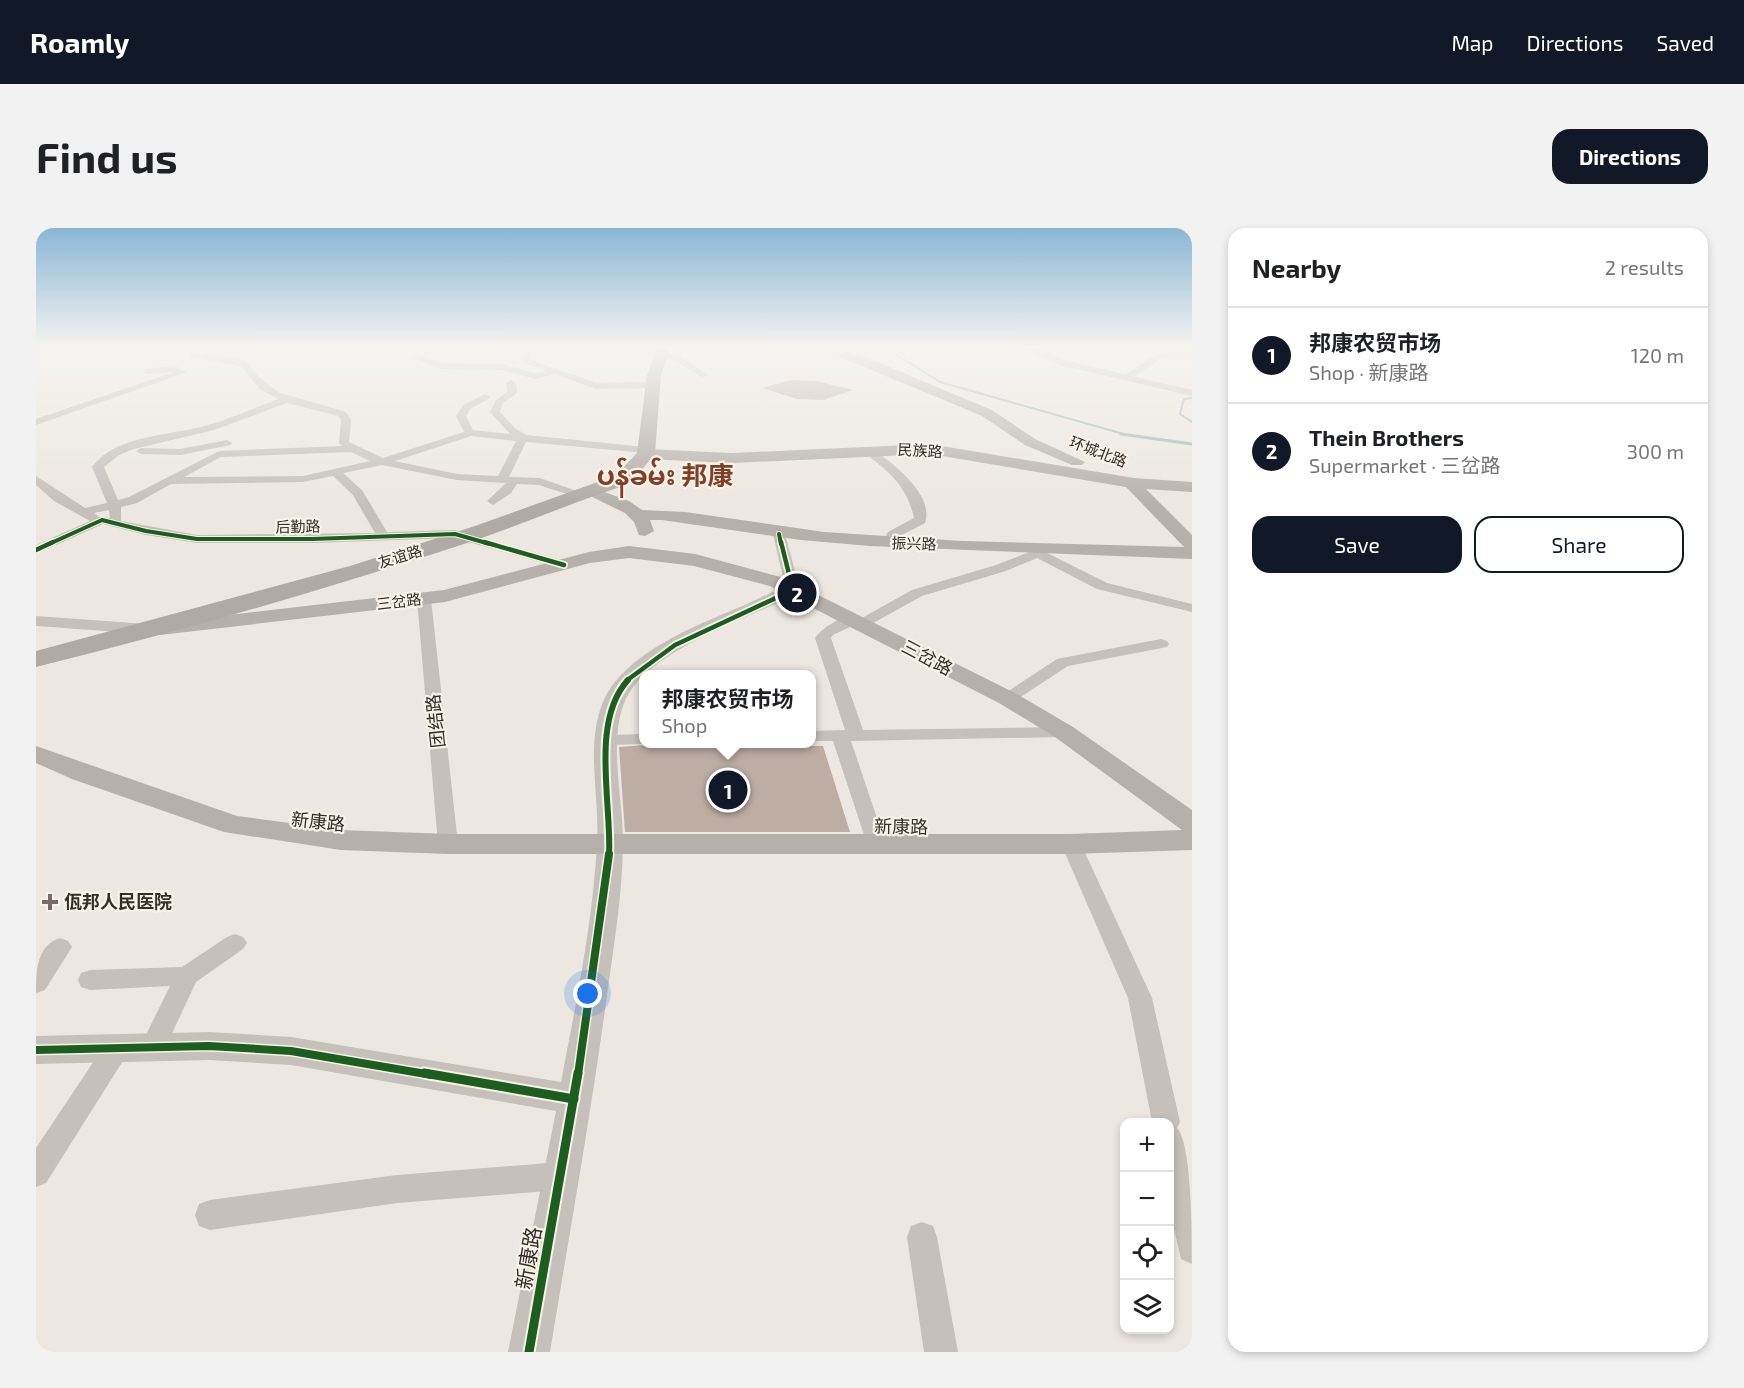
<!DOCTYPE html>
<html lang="en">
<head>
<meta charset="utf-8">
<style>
  :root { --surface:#fff; --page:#f2f2f2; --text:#202124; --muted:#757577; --line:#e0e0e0; --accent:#111827 }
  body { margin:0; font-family:"Exo 2","Noto Sans SC","Noto Sans Myanmar",sans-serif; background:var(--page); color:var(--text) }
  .controls { position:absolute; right:18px; bottom:18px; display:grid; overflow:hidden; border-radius:12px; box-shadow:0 3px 9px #0003 }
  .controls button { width:54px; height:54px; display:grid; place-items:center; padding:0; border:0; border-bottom:2px solid var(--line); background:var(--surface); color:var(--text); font:30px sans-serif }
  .you { position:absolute; left:552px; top:766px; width:21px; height:21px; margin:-15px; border:4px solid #fff; border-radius:50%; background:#1a73e8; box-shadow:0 0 0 9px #1a73e833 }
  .badge { display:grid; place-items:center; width:39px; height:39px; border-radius:50%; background:var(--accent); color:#fff; font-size:20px; font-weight:700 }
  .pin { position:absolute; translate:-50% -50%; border:3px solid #fff; box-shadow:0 2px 6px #0006 }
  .popup { position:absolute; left:603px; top:442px; width:177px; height:78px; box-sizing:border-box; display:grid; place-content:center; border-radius:12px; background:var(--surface); filter:drop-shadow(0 2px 4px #0005); font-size:20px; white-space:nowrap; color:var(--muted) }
  .popup b { font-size:22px; color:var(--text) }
  .popup::after { content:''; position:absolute; left:50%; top:100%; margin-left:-12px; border:12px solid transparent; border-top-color:var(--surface) }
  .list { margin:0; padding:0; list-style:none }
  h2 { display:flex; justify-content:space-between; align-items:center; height:78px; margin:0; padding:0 24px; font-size:26px }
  h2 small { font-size:20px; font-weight:400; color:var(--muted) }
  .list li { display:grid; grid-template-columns:39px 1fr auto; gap:18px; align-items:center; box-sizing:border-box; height:96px; padding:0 24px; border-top:2px solid var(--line) }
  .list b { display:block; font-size:22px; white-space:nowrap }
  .list p { margin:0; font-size:20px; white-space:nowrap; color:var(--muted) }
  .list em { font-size:20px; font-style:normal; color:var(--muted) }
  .actions { display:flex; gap:12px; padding:18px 24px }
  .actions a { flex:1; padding:14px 0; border:2px solid var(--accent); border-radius:18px; text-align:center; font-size:21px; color:var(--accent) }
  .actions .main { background:var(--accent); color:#fff }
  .icon { flex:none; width:33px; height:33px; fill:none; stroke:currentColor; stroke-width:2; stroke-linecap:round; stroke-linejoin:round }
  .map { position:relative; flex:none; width:1156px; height:1124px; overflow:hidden; border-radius:18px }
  header { display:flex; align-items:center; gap:36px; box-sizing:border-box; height:84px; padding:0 30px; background:var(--accent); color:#fff }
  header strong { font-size:28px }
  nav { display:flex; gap:33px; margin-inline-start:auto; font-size:21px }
  .intro { display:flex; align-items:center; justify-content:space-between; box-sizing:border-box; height:144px; padding:0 36px }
  h1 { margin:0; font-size:42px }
  .button { padding:15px 27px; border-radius:18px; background:var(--accent); color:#fff; font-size:21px; font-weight:700 }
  main { display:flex; gap:36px; padding:0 36px }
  aside { flex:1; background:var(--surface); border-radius:18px; box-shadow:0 3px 9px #0003 }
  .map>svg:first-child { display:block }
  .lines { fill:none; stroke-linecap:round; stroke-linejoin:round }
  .stream-far1 { stroke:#9ebabb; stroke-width:2 }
  .stream { stroke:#9ebabb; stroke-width:3 }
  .building { fill:#beada3 }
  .minor { fill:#c5c0ba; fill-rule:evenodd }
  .tertiary { fill:#c5c0ba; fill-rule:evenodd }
  .secondary { fill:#b6b0aa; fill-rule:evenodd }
  .trunk { fill:#b0aaa4; fill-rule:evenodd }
  .cycleway-far4-casing { stroke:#f8f2e8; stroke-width:6 }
  .cycleway-far3-casing { stroke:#f8f2e8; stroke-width:8 }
  .cycleway-far2-casing { stroke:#f8f2e8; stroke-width:10 }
  .cycleway-far1-casing { stroke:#f8f2e8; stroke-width:11 }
  .cycleway-casing { stroke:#f8f2e8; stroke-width:13 }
  .cycleway-far4 { stroke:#1b5e20; stroke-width:4 }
  .cycleway-far3 { stroke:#1b5e20; stroke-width:4.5 }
  .cycleway-far2 { stroke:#1b5e20; stroke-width:6 }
  .cycleway-far1 { stroke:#1b5e20; stroke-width:8 }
  .cycleway { stroke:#1b5e20; stroke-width:9 }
  .poi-dot { fill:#756e68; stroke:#f8f2e8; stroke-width:2 }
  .labels { text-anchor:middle; stroke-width:4.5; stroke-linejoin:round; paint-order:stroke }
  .far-street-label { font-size:15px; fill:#352d28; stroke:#f8f2e8 }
  .street-label { font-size:18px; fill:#352d28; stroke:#f8f2e8 }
  .poi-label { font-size:18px; font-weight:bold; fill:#352d28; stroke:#f8f2e8; text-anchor:start }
  .near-street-label { font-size:21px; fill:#352d28; stroke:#f8f2e8 }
  .far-town-label { font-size:26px; font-weight:bold; fill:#7f4027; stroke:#f8f2e8 }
</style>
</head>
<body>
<header>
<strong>Roamly</strong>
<nav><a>Map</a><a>Directions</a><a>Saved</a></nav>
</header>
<div class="intro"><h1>Find us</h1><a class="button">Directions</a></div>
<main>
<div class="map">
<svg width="1156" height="1124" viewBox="0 0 1156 1124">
  <rect width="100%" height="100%" fill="#ece7e0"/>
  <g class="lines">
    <g class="stream-far1">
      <path d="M 850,120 L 904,154 L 1091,207"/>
      <path d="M 1156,170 L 1148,171 L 1144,186 L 1156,194"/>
    </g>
    <path class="stream" d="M 1085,206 L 1156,216"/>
  </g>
  <g class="building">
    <path d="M 755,152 L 781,153 L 817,162 L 787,172 L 761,171 L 726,160 Z"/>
    <path d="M 610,517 L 787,518 L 814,604 L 589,604 L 583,519 Z"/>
  </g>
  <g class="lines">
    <g class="minor">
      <path d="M 154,120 L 162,120 L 161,125 L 193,128 L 211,134 L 221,147 L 242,164 L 310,184 L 315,192 L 313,214 L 347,230 L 428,204 L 420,188 L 427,177 L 449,166 L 454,169 L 452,171 L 434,181 L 430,188 L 437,202 L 474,206 L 454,184 L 460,172 L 471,164 L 470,155 L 475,152 L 480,155 L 481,165 L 467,175 L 464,184 L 479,200 L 490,207 L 610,219 L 615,222 L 610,225 L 490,214 L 473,249 L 504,250 L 549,266 L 543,270 L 503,257 L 481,256 L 475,265 L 457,277 L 451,273 L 470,255 L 421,252 L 346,237 L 307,245 L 326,262 L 351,304 L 419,302 L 533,334 L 533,340 L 528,341 L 418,310 L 276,315 L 161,315 L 110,307 L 67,296 L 0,326 L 0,317 L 54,293 L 18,273 L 0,257 L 0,248 L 49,280 L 71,275 L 56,239 C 80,206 136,208 172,197 C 196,190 219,180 242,171 L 224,161 L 205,138 L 153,129 ZM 251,175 L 302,188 L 305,192 L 303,215 L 306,218 L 183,223 L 93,269 L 82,272 L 68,239 L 83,227 L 98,221 L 178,202 ZM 435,208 L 480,213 L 462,248 L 421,246 L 359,233 ZM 315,224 L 334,233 L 267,248 L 148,249 L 185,229 ZM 297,248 L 317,267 L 339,305 L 161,307 L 85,293 L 85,279 L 101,275 L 135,256 L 267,254 ZM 73,282 L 74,290 L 63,289 L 58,285 Z"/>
      <path d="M 488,120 L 496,120 L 495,132 L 561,155 L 617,154 L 622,157 L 617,160 L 560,161 L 519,146 L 499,151 L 466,142 L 404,141 L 377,130 L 381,127 L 405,135 L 466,136 L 499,145 L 510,143 L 488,135 Z"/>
      <path d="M 1133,123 L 1156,123 L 1156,129 L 1128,129 L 1094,151 L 1086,149 L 1117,128 Z"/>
      <path d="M 626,125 L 641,127 L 673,147 L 666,149 L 636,131 L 623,130 Z"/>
      <path d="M 138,138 L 151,144 L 0,197 L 0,191 L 138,144 L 112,146 L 109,145 L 109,141 Z"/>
      <path d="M 191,212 L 196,215 L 195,217 L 144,227 L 105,226 L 100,223 L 105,220 L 144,221 Z"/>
      <path d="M 827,220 L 835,220 C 855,234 899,266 889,295 L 862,309 L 858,318 L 848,318 L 846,315 L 852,304 L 878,290 C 871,258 853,243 827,224 Z"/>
      <path d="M 743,302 L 749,306 L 764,362 L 762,365 L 752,365 L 750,362 L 737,306 Z"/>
      <path d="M 1006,319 L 1011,320 L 1011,325 L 1071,355 L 1156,376 L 1156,384 L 1061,361 L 1001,330 L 970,343 L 886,368 L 830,399 L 825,401 L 818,397 L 797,407 L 795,410 L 827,502 L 1028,499 L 1037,504 L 1028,509 L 815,513 L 849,614 L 846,619 L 832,619 L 797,513 L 776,513 L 776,503 L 809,502 L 779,410 C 787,399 811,383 824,391 L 876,362 L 960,337 Z"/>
      <path d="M 388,367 L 395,371 L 422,616 L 419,621 L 412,623 L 405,621 L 402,616 L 381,371 Z"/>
      <path d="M 0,388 L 111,396 L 119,401 L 111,406 L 0,398 Z"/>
      <path d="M 1125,411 L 1131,413 L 1133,416 L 1131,419 L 1032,438 L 977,474 L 971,475 L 962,470 L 1021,431 Z"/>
      <path d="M 608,506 L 608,516 L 612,516 L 608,516 L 572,517 L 563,512 L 572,507 Z"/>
      <path d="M 1035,609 L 1042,611 L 1045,616 L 1116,770 L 1144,894 L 1141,900 C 1156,915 1156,1010 1156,1036 L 1145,1031 L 1134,983 L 1134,894 L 1116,894 L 1092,770 L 1025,616 L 1028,611 Z"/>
      <path d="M 199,706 L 207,709 L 211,715 L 207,721 L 160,754 L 126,827 L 117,830 L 108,827 L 104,819 L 134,758 L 54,762 L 45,759 L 42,752 L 45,745 L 54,742 L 146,739 L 191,709 Z"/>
      <path d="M 24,710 L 32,713 L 36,719 L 9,762 L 0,765 C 0,744 0,718 24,710 Z"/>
      <path d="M 81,809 L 90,812 L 94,820 L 90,828 L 10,955 L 0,959 L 0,920 L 72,812 Z"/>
      <path d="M 524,934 L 534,938 L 539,948 L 534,958 L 524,962 L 361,975 L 174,1002 L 163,998 L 159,987 L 163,976 L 174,972 L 361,947 Z"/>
      <path d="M 886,994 L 897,998 L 901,1009 L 922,1124 L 888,1124 L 871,1009 L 875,998 Z"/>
    </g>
    <g class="tertiary">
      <path d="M 988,120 L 1002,120 L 1032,133 L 1156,162 L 1156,168 L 1024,137 Z"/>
      <path d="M 757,357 L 763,358 L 766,362 L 763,366 C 716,387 619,421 593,465 C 570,503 587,569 587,612 C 587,666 577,722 570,775 C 554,892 533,1008 514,1124 L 472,1124 L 520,883 L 255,837 L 173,832 L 0,836 L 0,808 L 173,804 L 255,809 L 525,854 C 540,775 557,694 561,615 C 564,570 549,517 567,474 C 588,424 664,396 711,376 C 726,369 741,361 757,357 Z"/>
    </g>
    <g class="secondary">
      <path d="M 783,120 L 801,120 L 829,129 L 956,182 L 999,211 L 1049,234 L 1046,237 L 1036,237 L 989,217 L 946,188 Z"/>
      <path d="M 894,216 L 1098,250 L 1156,254 L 1156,264 L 1110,261 L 1156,307 L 1156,331 L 834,318 L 765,312 L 626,292 L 614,292 L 618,303 L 609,308 L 603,307 L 598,294 L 589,285 L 544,263 L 552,258 L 558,260 L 593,273 L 606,282 L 649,284 L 788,304 L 926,313 L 1148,319 L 1090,259 L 894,226 L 696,235 L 610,231 L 602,226 L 610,221 L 696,225 Z"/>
      <path d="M 593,318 L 659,326 L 748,350 L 979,465 L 1037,499 L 1156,582 L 1156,622 L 1035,626 L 412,626 L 305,622 L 188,604 L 36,551 L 0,535 L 0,518 L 201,588 L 305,602 L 412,606 L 1035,606 L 1146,602 L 1019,509 L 963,475 L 734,358 L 658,338 L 593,330 L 554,335 L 409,374 L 124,407 L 116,406 L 113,401 L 116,396 L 124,395 L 408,362 L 553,324 Z"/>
    </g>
    <path class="trunk" d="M 620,120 L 634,120 L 625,147 L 619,226 L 598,251 L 584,259 C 533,276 484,297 434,314 C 291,361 146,403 0,439 L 0,423 L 314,338 L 439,298 L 570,251 L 584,243 L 601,225 L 611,147 Z"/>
    <g class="cycleway-far4-casing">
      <g id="cycleway-far4">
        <path d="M 743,306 L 745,316"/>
        <path d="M 13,316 L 66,292 L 110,303 L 161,311 L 276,311 L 419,306 L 454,316"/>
      </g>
    </g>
    <g class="cycleway-far3-casing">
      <g id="cycleway-far3">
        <path d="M 448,314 L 528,337"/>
        <path d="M 0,322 L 17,314"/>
        <path d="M 590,453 L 639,417 L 757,362 L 745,314"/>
      </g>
    </g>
    <g class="cycleway-far2-casing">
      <path id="cycleway-far2" d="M 573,627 C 576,576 554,493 592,452"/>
    </g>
    <g class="cycleway-far1-casing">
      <g id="cycleway-far1">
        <path d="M 0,822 L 173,818 L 255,823 L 396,847"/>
        <path d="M 542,847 L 573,626"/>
      </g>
    </g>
    <g class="cycleway-casing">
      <g id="cycleway">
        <path d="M 388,845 L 538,871"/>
        <path d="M 493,1124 L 542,845"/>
      </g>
    </g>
    <use href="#cycleway-far4" class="cycleway-far4"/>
    <use href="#cycleway-far3" class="cycleway-far3"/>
    <use href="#cycleway-far2" class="cycleway-far2"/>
    <use href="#cycleway-far1" class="cycleway-far1"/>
    <use href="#cycleway" class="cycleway"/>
  </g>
  <linearGradient id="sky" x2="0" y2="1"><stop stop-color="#8ab6d6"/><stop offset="0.43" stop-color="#f6f4f1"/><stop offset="1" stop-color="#f6f4f1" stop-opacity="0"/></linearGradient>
  <rect width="1156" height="278" fill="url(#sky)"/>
  <path class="poi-dot" d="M11 665h6v6h6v6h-6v6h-6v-6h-6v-6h6z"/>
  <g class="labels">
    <g class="far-street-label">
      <text transform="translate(884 223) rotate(3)" y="5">民族路</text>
      <text transform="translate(1062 224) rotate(21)" y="5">环城北路</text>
      <text transform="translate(262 299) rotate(-1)" y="5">后勤路</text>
      <text transform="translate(878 316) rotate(2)" y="5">振兴路</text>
      <text transform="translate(364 329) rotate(-17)" y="5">友谊路</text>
      <text transform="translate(363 374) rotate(-7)" y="5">三岔路</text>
    </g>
    <g class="street-label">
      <text transform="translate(891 430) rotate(28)" y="6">三岔路</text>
      <text transform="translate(400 493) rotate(-96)" y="6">团结路</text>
      <text transform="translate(282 594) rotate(6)" y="6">新康路</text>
      <text transform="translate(865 599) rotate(1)" y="6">新康路</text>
    </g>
    <g class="poi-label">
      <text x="28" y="680">佤邦人民医院</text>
    </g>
    <g class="near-street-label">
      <text transform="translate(493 1030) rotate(-80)" y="7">新康路</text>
    </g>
    <g class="far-town-label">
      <text x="629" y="257">ပန်ခမ်း 邦康</text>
    </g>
  </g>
</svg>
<div class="controls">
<button>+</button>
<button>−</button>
<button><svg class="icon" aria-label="locate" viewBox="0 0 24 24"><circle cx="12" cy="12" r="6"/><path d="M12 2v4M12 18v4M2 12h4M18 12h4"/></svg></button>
<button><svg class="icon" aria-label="layers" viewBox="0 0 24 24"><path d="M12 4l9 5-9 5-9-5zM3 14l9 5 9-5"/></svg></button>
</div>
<div class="you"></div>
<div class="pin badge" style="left:692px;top:562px">1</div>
<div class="popup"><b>邦康农贸市场</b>Shop</div>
<div class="pin badge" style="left:761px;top:365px">2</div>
</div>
<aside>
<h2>Nearby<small>2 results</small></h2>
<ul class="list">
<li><span class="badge">1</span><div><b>邦康农贸市场</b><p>Shop · 新康路</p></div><em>120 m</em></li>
<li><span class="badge">2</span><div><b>Thein Brothers</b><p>Supermarket · 三岔路</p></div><em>300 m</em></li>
</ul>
<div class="actions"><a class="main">Save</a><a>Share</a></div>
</aside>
</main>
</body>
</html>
